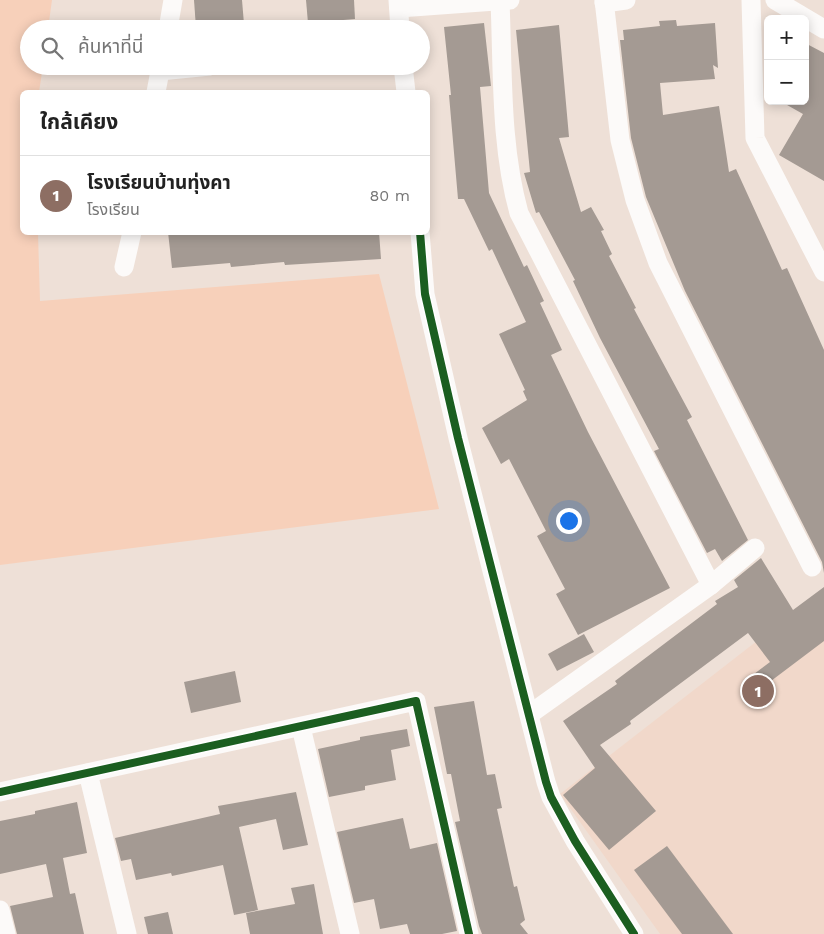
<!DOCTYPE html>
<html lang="th">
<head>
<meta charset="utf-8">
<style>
  :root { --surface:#fff; --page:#f6f6f6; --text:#222; --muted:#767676; --line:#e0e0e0; --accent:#0b8043 }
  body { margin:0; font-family:"Work Sans","Noto Sans Thai",sans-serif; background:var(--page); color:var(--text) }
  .controls { position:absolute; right:15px; top:15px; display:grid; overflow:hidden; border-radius:8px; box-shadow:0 2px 12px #0003 }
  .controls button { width:45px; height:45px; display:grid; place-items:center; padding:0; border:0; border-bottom:1px solid var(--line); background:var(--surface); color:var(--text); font:25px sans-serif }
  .you { position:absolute; left:568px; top:520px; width:18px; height:18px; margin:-12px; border:4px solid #fff; border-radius:50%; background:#1a73e8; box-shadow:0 0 0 8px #1a73e833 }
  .badge { display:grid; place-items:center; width:32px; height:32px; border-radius:50%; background:var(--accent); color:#fff; font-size:16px; font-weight:700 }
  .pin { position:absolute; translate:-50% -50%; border:2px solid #fff; box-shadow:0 1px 5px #0006 }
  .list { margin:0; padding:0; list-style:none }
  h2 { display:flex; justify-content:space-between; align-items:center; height:65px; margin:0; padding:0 20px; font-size:21px }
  h2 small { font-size:16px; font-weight:400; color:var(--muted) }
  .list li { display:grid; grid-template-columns:32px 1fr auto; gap:15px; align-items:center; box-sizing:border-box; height:80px; padding:0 20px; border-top:1px solid var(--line) }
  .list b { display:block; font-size:19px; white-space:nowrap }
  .list p { margin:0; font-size:16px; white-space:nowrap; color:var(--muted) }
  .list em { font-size:16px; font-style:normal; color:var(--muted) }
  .icon { flex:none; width:28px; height:28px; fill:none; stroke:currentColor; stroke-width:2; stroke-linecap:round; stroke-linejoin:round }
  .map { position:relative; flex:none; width:824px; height:934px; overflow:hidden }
  .search { position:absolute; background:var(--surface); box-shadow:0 2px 12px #0003; left:20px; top:20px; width:410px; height:55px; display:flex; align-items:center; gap:12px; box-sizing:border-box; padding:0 18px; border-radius:28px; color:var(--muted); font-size:19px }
  .panel { position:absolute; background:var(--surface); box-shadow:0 2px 12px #0003; left:20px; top:90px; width:410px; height:145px; border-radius:8px }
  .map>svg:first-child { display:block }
  .built { fill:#f1d8ca }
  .green { fill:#f7d0ba }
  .building { fill:#a49a93 }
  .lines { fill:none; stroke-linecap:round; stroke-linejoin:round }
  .minor { stroke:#fcfaf9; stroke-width:19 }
  .cycleway-casing { stroke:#fff; stroke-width:11 }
  .cycleway { stroke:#1b5e20; stroke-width:8 }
</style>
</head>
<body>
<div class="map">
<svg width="824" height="934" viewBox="0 0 824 934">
  <rect width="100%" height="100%" fill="#eee0d7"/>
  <path class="built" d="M 824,589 L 824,934 L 660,934 L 560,794 Z"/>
  <path class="green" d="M 0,0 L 52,0 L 48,29 L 29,29 L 29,66 L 43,66 L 39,92 L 22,92 L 22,232 L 38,233 L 40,301 L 379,274 L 439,509 L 0,565 Z"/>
  <g class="building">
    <path d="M 194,0 L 242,0 L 244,24 L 196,28 Z"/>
    <path d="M 306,0 L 354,0 L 355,19 L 308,23 Z"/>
    <path d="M 676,20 L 677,26 L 715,23 L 718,68 L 713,65 L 715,79 L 660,83 L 663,115 L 719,106 L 729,172 L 736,169 L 782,270 L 787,268 L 824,350 L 824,573 L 822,562 L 685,291 L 646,197 L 631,138 L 620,40 L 624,40 L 623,30 L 660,26 L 659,21 Z"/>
    <path d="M 484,23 L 491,86 L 480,87 L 489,193 L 524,267 L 527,265 L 544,301 L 540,303 L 562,350 L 551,355 L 588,432 L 670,588 L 578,635 L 556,594 L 565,589 L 537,536 L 546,531 L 509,459 L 501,464 L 482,428 L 527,400 L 523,391 L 525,390 L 499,334 L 526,322 L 492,249 L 489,251 L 464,199 L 458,199 L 449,95 L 451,95 L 444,27 Z"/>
    <path d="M 559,25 L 569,137 L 559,138 L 581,212 L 591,207 L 604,230 L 601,231 L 612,254 L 609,256 L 636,308 L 634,309 L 692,417 L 687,420 L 748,540 L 722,561 L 715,549 L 707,553 L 654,451 L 659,449 L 600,338 L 573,281 L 575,280 L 539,212 L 536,213 L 524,173 L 530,172 L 516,30 Z"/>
    <path d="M 805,43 L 824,53 L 824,181 L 779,155 L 803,114 L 780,101 L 805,101 Z"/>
    <path d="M 168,232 L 379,232 L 381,259 L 285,265 L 284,262 L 231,267 L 230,263 L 172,268 Z"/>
    <path d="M 761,558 L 793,610 L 824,587 L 824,641 L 763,687 L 754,674 L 770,662 L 748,633 L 630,721 L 631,724 L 600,745 L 656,811 L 609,850 L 563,795 L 595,768 L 563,721 L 617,684 L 615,681 L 717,604 L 715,601 L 738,587 L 734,580 Z"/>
    <path d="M 584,634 L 594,652 L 557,671 L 548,654 Z"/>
    <path d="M 235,671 L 241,702 L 191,713 L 184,682 Z"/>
    <path d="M 474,701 L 487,775 L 495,774 L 502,808 L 497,809 L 514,887 L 517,886 L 525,920 L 520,924 L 528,934 L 482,934 L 479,926 L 455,822 L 460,821 L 451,774 L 447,774 L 434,707 Z"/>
    <path d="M 407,729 L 410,746 L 391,750 L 396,780 L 365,786 L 365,790 L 329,797 L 318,749 L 360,740 L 360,737 Z"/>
    <path d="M 296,792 L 308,845 L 283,850 L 276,819 L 239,827 L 258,910 L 234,915 L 223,865 L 172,876 L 171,873 L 136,880 L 131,859 L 121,861 L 115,838 L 220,814 L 218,806 Z"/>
    <path d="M 77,802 L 87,853 L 63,858 L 70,894 L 75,893 L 84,934 L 17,934 L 10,906 L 53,897 L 46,864 L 0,874 L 0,821 L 35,814 L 35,811 Z"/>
    <path d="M 403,818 L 410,849 L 437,843 L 457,931 L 442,934 L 410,934 L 407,924 L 380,929 L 374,899 L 354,903 L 337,832 Z"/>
    <path d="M 667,846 L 733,934 L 682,934 L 634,870 Z"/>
    <path d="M 314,884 L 323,934 L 250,934 L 246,913 L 295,904 L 291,888 Z"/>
    <path d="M 168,912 L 173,934 L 148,934 L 144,917 Z"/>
  </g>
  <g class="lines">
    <g class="minor">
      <path d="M 398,0 L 400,29"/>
      <path d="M 604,0 L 620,140 L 635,200 L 658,263 L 812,567"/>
      <path d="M 751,0 L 755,138 L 824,272"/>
      <path d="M 775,0 L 824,29"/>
      <path d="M 500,1 C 503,71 500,145 519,213 L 711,585"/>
      <path d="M 604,3 L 626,0"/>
      <path d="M 399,8 L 510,0"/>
      <path d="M 168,29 L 173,0"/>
      <path d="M 403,66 L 406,92"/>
      <path d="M 160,71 L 210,66"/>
      <path d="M 156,92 L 161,66"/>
      <path d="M 420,232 L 425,294 L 458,438 L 546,782 L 551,797 L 575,841 L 634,934"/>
      <path d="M 124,267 L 132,232"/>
      <path d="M 530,714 L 711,585 L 755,548"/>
      <path d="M 301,727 L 350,934"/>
      <path d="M 88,773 L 127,934"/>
      <path d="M 0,792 L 416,701 L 469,934"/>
      <path d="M 0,910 L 6,934"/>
    </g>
    <g class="cycleway-casing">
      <g id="cycleway">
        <path d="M 420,232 L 425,294 L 458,438 L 546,782 L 551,797 L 575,841 L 634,934"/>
        <path d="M 0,792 L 416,701 L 469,934"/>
      </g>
    </g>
    <use href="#cycleway" class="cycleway"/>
  </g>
</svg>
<div class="controls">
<button>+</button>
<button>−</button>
</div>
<div class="you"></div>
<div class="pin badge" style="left:758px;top:691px;background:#8d6e63">1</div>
<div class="search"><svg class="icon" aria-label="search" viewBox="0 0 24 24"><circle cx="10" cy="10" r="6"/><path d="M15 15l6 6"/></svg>ค้นหาที่นี่</div>
<section class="panel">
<h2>ใกล้เคียง<small></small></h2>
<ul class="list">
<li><span class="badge" style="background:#8d6e63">1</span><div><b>โรงเรียนบ้านทุ่งคา</b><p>โรงเรียน</p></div><em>80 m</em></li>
</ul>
</section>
</div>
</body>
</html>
